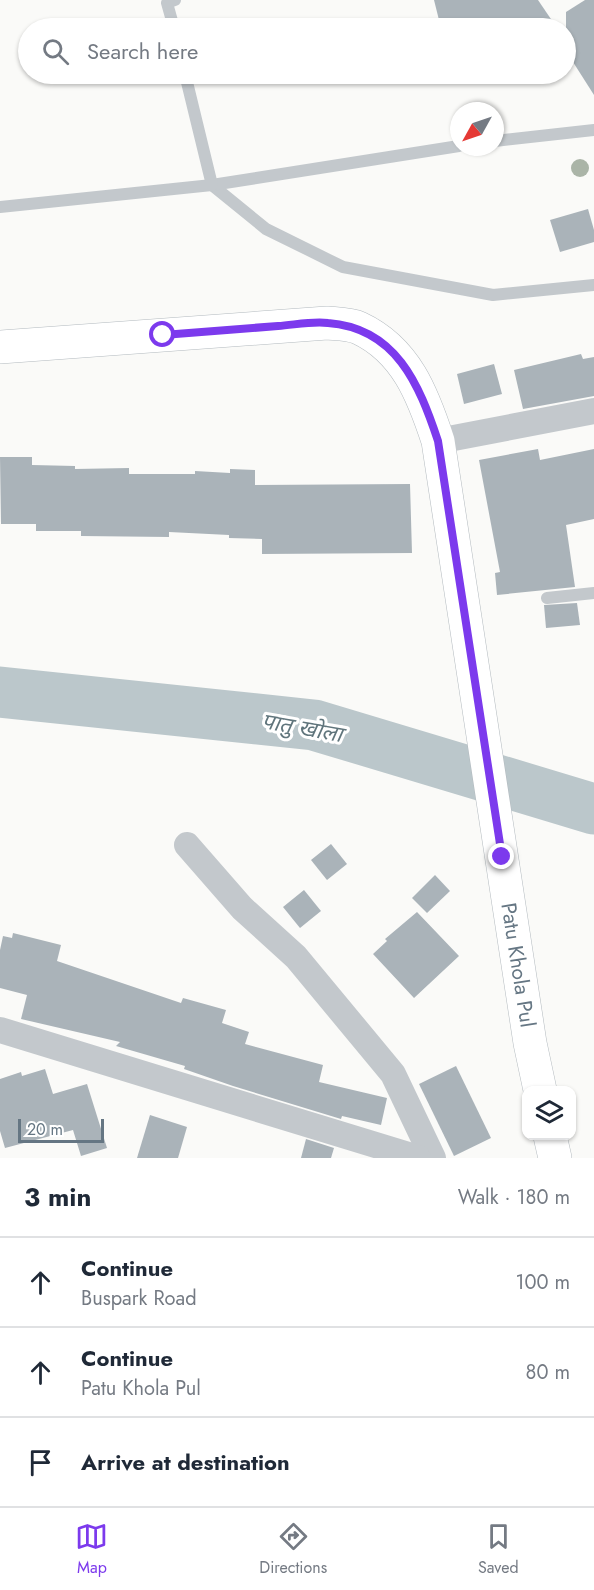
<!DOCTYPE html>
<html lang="en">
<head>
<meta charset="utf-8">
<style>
  :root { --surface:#fff; --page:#f2f2f3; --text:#1f2937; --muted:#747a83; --line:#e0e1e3; --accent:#7c3aed }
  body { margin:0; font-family:Jost,"Noto Sans Devanagari",sans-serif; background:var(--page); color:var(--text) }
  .controls { position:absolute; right:18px; bottom:18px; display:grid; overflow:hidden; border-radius:12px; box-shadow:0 2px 4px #0004 }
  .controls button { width:54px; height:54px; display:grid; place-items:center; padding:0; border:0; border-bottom:2px solid var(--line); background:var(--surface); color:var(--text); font:30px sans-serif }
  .compass { position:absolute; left:450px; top:102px; width:54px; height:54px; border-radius:50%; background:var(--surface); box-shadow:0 2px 4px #0004; rotate:230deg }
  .scale { position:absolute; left:18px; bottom:15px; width:86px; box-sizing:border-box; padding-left:6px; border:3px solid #657683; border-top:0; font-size:16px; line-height:21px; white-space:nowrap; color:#657683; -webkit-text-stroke:4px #fff; paint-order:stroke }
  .stop { position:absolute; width:18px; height:18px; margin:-14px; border:4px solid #7c3aed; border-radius:50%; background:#fff }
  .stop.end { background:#7c3aed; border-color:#fff; box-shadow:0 2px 6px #0008 }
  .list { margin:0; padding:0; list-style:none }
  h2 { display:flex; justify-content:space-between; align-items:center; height:78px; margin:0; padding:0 24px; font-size:26px }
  h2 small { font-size:20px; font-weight:400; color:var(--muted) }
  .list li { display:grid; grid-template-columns:39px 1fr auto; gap:18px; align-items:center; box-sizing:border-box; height:90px; padding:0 24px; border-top:2px solid var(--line) }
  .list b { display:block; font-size:22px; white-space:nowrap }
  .list p { margin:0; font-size:20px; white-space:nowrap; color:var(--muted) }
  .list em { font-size:20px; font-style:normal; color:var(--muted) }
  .icon { flex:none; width:33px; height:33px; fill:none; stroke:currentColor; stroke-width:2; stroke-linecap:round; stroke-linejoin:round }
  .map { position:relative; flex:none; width:594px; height:1158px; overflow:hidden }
  .search { position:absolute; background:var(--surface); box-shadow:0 2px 4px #0004; left:18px; right:18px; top:18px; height:66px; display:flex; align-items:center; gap:15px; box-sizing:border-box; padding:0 21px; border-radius:33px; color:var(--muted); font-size:22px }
  .sheet { height:348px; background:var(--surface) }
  nav { display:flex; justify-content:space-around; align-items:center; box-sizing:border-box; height:84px; border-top:2px solid var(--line); background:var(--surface); font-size:16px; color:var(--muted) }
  nav a { display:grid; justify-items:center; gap:3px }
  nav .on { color:var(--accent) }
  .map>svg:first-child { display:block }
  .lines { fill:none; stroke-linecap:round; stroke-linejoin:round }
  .river { stroke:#bbc7cb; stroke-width:51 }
  .building { fill:#aab3b9 }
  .secondary-casing { stroke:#b3babf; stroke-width:34 }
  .lane { stroke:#c3c8cc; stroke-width:12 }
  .street { stroke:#c3c8cc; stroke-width:26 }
  .secondary { stroke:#fff; stroke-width:33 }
  .tree { fill:#aab4a7 }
  .route { stroke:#7c3aed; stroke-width:8 }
  .labels { text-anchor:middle; stroke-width:6; stroke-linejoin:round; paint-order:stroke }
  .street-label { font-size:21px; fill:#657683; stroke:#fff }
  .water-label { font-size:22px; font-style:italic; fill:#60757c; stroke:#fff }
</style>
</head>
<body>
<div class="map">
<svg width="594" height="1158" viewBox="0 0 594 1158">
  <rect width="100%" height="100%" fill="#fafaf8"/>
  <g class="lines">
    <path class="river" d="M 0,692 L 314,725 L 594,809"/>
  </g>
  <g class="building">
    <path d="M 434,0 L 538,0 L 557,28 L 441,28 Z"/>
    <path d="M 585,0 L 594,0 L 594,95 L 566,51 L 566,12 Z"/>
    <path d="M 588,209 L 594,230 L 594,242 L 560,252 L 550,220 Z"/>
    <path d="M 581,354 L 583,359 L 594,357 L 594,396 L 523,409 L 514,370 Z"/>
    <path d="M 494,364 L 502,394 L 464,404 L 457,374 Z"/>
    <path d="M 538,449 L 540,460 L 594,449 L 594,519 L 566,525 L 575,587 L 497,595 L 495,573 L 500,572 L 479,460 Z"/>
    <path d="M 0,457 L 32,457 L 32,465 L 75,466 L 75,469 L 129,468 L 129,474 L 195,474 L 195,471 L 230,473 L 230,469 L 255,470 L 255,485 L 410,484 L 412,553 L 262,554 L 262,539 L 229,538 L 229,535 L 169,532 L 169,537 L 81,536 L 81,531 L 36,531 L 36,524 L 1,524 Z"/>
    <path d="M 577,603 L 580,625 L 546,628 L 544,605 Z"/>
    <path d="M 331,844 L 347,864 L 327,880 L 311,860 Z"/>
    <path d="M 435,875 L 450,891 L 427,913 L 412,898 Z"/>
    <path d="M 304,890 L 321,911 L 300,928 L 283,907 Z"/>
    <path d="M 417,912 L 459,956 L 414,998 L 373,954 L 387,941 L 385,939 Z"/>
    <path d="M 13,933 L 61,945 L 57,961 L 181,1003 L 183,998 L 226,1010 L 222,1023 L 249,1032 L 245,1044 L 323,1065 L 319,1082 L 387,1098 L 381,1125 L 342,1116 L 341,1119 L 233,1086 L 184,1069 L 185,1066 L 116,1046 L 120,1042 L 21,1019 L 27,995 L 0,988 L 0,950 L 3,936 L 12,938 Z"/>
    <path d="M 456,1066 L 491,1138 L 454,1156 L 419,1084 Z"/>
    <path d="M 45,1069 L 53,1094 L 87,1084 L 107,1148 L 81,1156 L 73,1130 L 5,1148 L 0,1131 L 0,1079 L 21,1072 L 22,1076 Z"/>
    <path d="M 150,1115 L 187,1127 L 178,1158 L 137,1158 Z"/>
    <path d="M 306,1139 L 334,1148 L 331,1158 L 301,1158 Z"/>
  </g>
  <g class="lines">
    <g class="secondary-casing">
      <g id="secondary">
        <path d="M 0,347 L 327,323 C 337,324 350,324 359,328 C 406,350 423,395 438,441 L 530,1043 L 540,1090"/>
        <path d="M 550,1136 L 555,1158"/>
      </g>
    </g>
    <g class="lane">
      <path d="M 174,28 L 167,3 L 175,0"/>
      <path d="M 495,141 L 594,130"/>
      <path d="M 212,185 L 266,229 L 343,267 L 493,295 L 594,285"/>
      <path d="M 212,185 L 459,146"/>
      <path d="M 0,207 L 212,185 L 185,74"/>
      <path d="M 547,598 L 594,593"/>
    </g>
    <g class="street">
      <path d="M 438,441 L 594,411"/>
      <path d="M 187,845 L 242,908 L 296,957 L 393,1074 L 433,1158"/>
      <path d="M 0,1030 L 418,1158"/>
    </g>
    <use href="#secondary" class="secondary"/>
  </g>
  <circle class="tree" cx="580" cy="168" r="9"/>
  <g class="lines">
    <path class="route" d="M 163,335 C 201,332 239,329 278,326 C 294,325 312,321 328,323 C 396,328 419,384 438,441 L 502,857"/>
  </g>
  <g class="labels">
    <g class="street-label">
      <text transform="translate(518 965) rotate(81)" y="7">Patu Khola Pul</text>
    </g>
    <g class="water-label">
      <text transform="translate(302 727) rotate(10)" y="8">पातु खोला</text>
    </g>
  </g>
</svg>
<div class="controls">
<button><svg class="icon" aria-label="layers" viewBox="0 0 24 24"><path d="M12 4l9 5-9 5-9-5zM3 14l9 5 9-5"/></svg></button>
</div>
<svg class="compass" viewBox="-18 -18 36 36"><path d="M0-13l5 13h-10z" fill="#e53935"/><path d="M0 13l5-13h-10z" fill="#747a83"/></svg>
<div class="scale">20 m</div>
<div class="stop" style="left:163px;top:335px"></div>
<div class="stop end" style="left:502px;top:857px"></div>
<div class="search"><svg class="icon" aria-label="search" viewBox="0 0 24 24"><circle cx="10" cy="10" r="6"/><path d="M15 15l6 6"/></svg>Search here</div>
</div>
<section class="sheet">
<h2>3 min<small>Walk · 180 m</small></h2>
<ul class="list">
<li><svg class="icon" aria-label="ahead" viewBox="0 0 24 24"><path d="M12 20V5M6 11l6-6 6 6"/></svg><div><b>Continue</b><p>Buspark Road</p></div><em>100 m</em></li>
<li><svg class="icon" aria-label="ahead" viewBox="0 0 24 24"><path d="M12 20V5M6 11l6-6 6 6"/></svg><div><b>Continue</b><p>Patu Khola Pul</p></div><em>80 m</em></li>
<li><svg class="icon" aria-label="arrive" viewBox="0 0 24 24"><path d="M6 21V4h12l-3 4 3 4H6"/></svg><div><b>Arrive at destination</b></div></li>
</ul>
</section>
<nav>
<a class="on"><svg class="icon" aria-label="map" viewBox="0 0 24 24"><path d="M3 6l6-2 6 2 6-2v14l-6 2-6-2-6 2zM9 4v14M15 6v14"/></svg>Map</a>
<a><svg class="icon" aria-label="directions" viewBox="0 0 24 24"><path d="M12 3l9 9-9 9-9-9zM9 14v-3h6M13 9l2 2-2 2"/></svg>Directions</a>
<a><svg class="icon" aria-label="saved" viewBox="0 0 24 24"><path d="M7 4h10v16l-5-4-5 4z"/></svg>Saved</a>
</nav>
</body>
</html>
